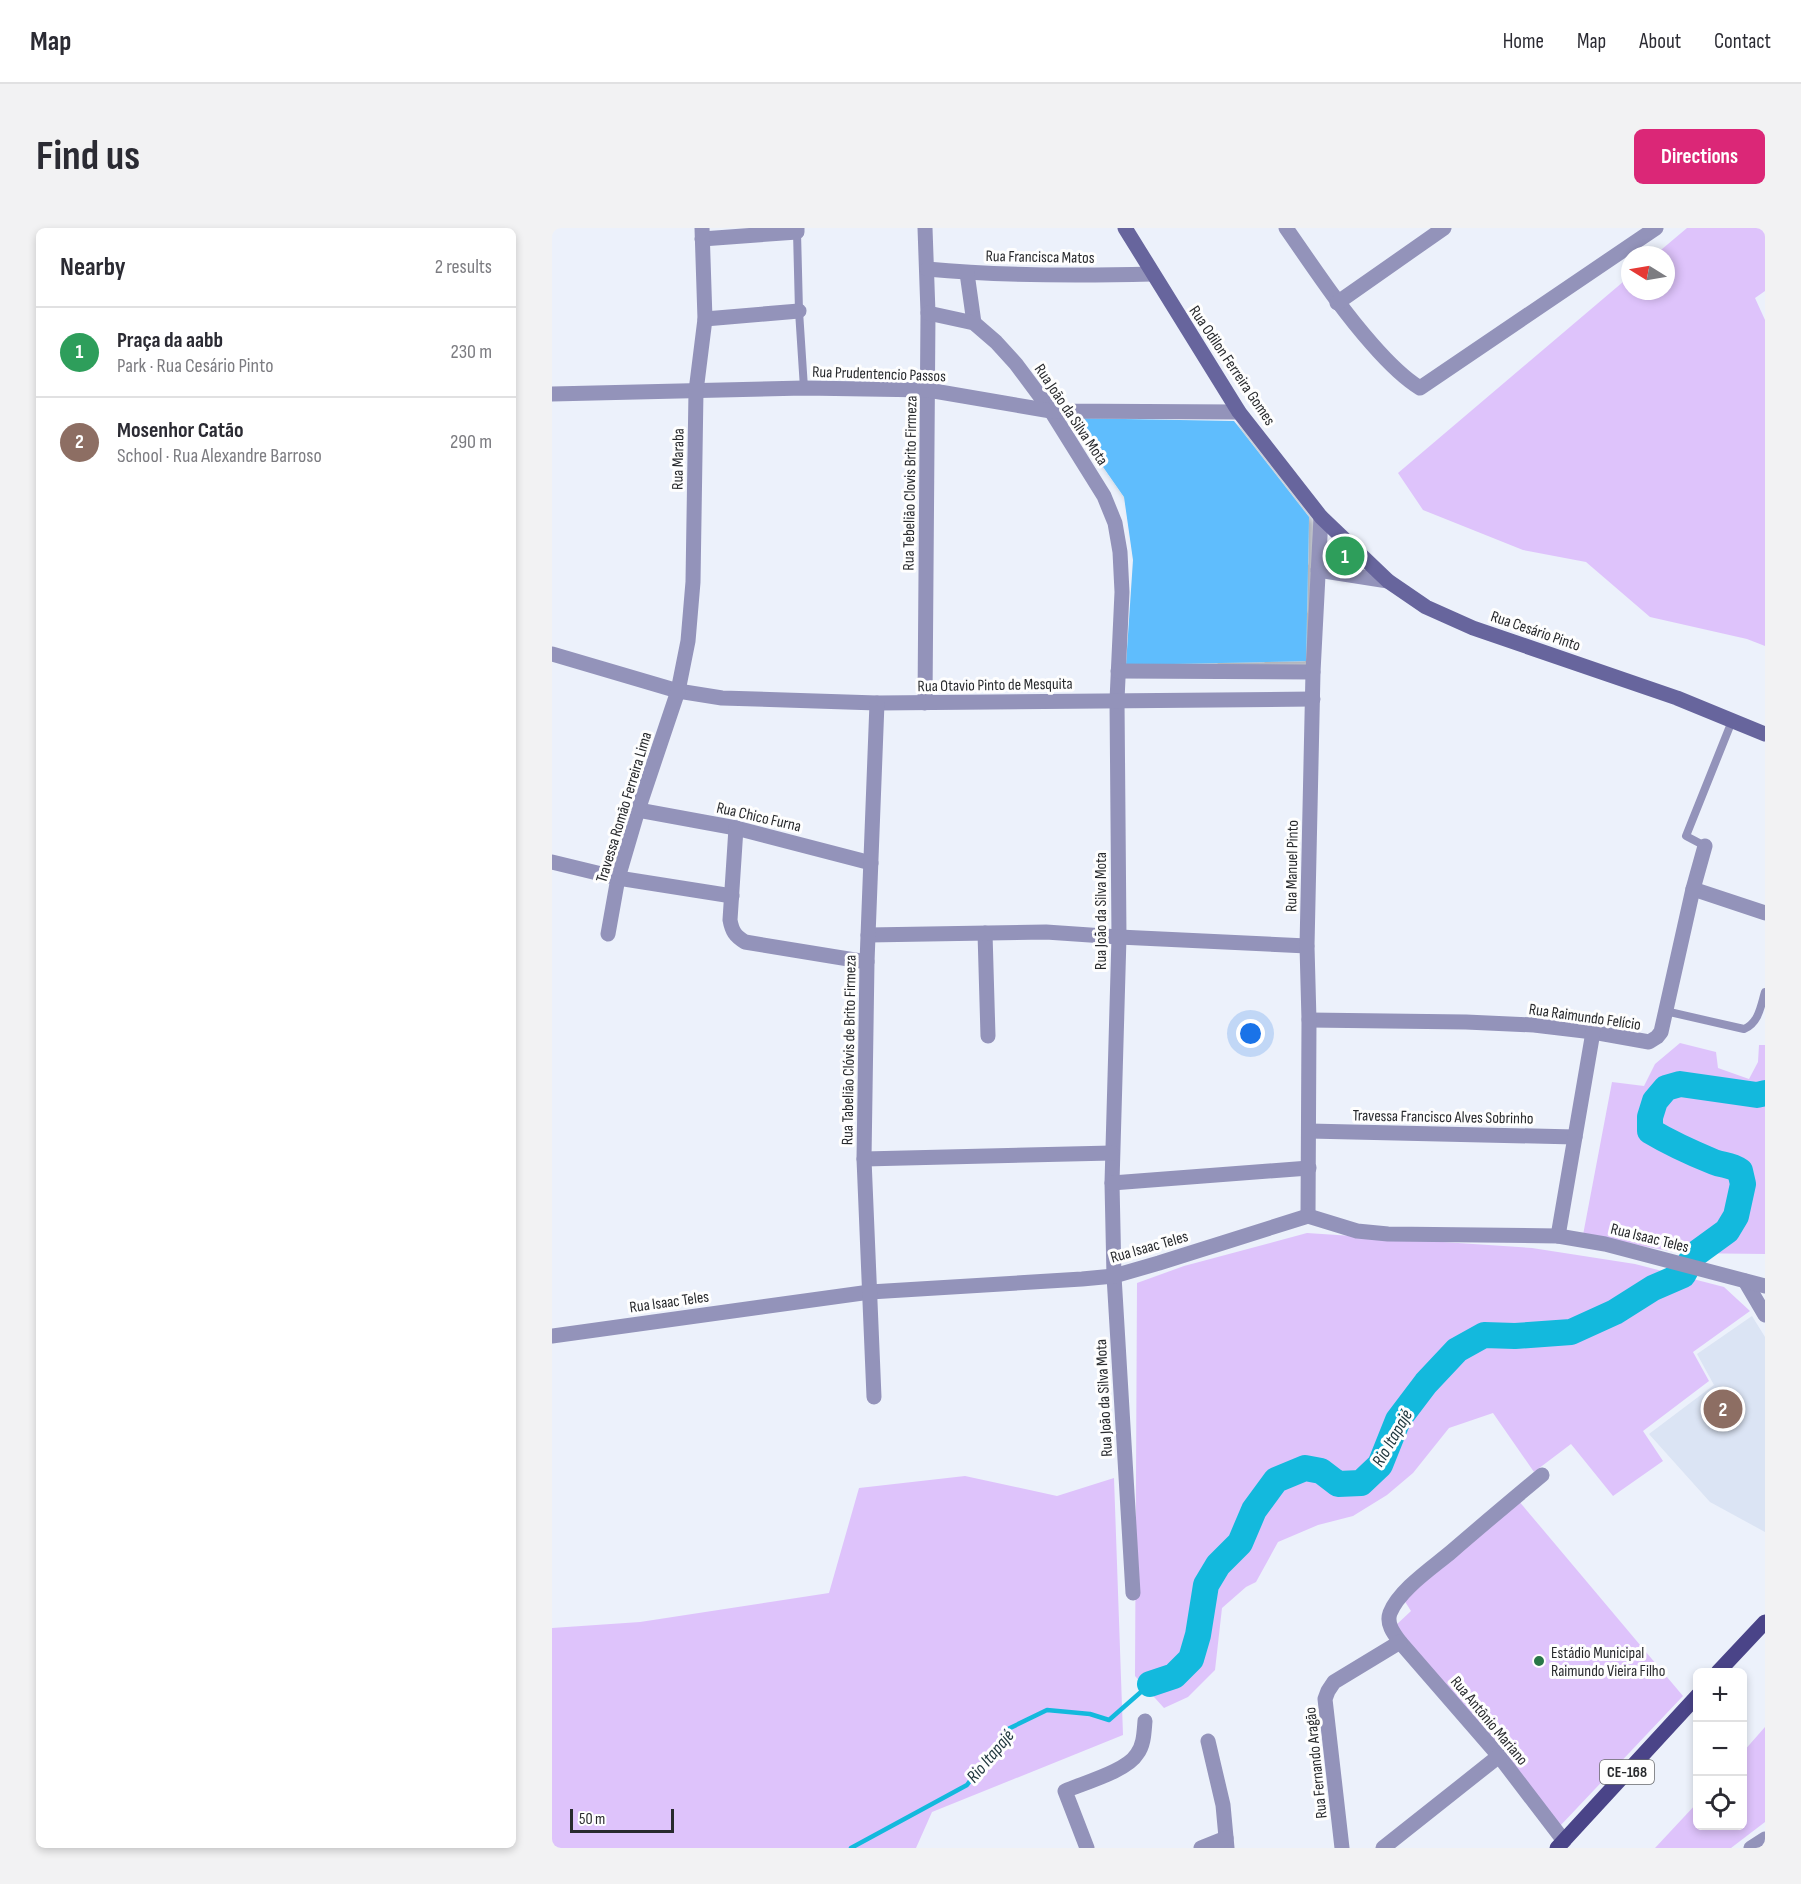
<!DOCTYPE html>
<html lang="en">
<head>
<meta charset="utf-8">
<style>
  :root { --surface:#fff; --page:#f2f2f3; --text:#2b2b33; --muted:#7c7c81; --line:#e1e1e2; --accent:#db2777 }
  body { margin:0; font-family:"Sofia Sans Condensed",sans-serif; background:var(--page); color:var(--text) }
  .controls { position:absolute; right:18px; bottom:18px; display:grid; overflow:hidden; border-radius:9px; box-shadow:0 3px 9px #0003 }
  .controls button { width:54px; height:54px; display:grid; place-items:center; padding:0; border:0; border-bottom:2px solid var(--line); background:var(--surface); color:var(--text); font:30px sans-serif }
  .compass { position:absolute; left:1069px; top:18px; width:54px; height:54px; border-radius:50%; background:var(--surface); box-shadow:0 3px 9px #0003; rotate:281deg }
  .scale { position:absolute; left:18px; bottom:15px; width:104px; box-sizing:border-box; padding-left:6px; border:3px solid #282a2d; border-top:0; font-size:16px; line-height:21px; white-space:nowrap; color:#282a2d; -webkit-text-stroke:4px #fefefe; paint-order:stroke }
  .you { position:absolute; left:699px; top:806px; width:21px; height:21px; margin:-15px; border:4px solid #fff; border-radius:50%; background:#1a73e8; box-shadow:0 0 0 9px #1a73e833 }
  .badge { display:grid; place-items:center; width:39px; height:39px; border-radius:50%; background:var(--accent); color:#fff; font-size:20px; font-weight:700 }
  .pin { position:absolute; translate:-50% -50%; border:3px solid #fff; box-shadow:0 2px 6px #0006 }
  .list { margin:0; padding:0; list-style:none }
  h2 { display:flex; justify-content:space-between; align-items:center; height:78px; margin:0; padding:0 24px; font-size:26px }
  h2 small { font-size:20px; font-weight:400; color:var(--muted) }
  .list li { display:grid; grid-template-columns:39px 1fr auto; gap:18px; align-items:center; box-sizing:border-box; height:90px; padding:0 24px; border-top:2px solid var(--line) }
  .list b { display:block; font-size:22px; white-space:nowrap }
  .list p { margin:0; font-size:20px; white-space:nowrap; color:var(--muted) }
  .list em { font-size:20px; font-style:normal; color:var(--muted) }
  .icon { flex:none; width:33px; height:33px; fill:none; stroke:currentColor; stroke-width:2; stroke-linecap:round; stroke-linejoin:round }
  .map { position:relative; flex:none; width:1213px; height:1620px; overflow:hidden; border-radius:9px }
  header { display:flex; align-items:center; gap:36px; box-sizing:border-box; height:84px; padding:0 30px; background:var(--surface); border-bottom:2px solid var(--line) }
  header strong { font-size:28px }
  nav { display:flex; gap:33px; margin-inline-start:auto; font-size:21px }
  .intro { display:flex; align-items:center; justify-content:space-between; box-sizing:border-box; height:144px; padding:0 36px }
  h1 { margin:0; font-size:42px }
  .button { padding:15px 27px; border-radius:9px; background:var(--accent); color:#fff; font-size:21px; font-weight:700 }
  main { display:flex; gap:36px; padding:0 36px }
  aside { flex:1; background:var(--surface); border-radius:9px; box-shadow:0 3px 9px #0003 }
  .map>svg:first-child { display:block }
  .built { fill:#dbe4f4 }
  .green { fill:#dec3fb }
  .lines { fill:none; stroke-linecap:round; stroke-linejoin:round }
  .stream { stroke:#13b9dd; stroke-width:4.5 }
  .river { stroke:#13b9dd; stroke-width:26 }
  .building { fill:#5ebdfd; filter:url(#shadow) }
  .lane { stroke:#9393ba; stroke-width:8 }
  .street { stroke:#9393ba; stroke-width:15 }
  .secondary { stroke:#67659d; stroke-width:15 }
  .primary { stroke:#4a4488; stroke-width:15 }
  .poi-dot { fill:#287747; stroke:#fefefe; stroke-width:2 }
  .labels { text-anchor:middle; stroke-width:6; stroke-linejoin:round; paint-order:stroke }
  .shield { fill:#fefefe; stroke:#686a6c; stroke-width:1.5 }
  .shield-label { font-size:15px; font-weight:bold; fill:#282a2d }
  .street-label { font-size:16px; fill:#282a2d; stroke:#fefefe }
  .poi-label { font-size:16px; fill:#282a2d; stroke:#fefefe; text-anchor:start }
  .water-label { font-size:18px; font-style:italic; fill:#20373e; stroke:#fefefe }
</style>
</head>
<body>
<header>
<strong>Map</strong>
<nav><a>Home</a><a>Map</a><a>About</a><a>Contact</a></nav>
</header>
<div class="intro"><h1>Find us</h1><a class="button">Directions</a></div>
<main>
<aside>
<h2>Nearby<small>2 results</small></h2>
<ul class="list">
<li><span class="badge" style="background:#2e9e5b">1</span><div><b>Praça da aabb</b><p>Park · Rua Cesário Pinto</p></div><em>230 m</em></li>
<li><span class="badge" style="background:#8d6e63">2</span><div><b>Mosenhor Catão</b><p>School · Rua Alexandre Barroso</p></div><em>290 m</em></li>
</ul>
</aside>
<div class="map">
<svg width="1213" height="1620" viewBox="0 0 1213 1620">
  <defs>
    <filter id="shadow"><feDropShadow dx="5.5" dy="5.5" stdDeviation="3" flood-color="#0004"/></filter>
  </defs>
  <rect width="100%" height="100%" fill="#ecf1fb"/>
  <path class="built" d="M 1200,1088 L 1213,1109 L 1213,1304 L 1158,1274 L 1097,1206 L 1162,1157 L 1145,1126 Z"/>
  <g class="green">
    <path d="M 1135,0 L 1213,0 L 1213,63 L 1203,70 L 1213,92 L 1213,418 L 1195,411 L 1098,389 L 1034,334 L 971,322 L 871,282 L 846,245 L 1078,48 L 1078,63 L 1114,63 L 1114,27 L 1103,27 Z"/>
    <path d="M 1128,815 L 1164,824 L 1166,840 L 1197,851 L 1206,834 L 1207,817 L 1213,817 L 1213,1026 L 1128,1025 L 1031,1007 L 1060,854 L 1092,858 L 1103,836 Z"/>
    <path d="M 755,1005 L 980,1020 L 1083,1036 L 1172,1059 L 1198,1083 L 1141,1124 L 1157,1153 L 1091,1203 L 1111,1233 L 1061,1268 L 1019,1216 L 982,1244 L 941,1185 L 897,1200 L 861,1245 L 835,1267 L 801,1288 L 766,1297 L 726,1314 L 704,1354 L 694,1359 L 670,1380 L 663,1442 L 636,1469 L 612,1480 L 583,1448 L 585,1055 L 632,1038 Z"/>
    <path d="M 413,1248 L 505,1268 L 562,1250 L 571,1507 L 380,1584 L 364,1620 L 0,1620 L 0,1400 L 88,1394 L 277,1365 L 307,1260 Z"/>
    <path d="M 966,1272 L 1131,1468 L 1008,1598 L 843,1398 L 859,1383 L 852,1372 Z"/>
    <path d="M 1213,1499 L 1213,1594 L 1179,1620 L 1103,1620 L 1145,1575 L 1146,1598 L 1190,1598 L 1191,1524 Z"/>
  </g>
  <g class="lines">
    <path class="stream" d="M 299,1620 L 415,1557 L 456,1501 L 495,1482 L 538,1486 L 557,1492 L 598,1456"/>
    <path class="river" d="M 598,1456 L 622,1448 L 639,1431 L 646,1407 L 654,1357 L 666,1337 L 688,1315 L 702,1282 L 724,1252 L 753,1240 L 769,1243 L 786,1256 L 809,1255 L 828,1237 L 846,1192 L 874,1155 L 905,1122 L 932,1107 L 963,1108 L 1019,1104 L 1063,1084 L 1101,1060 L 1131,1047 L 1142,1027 L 1175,1003 L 1184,988 L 1191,956 L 1188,943 C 1178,936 1172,938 1162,934 C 1140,925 1118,915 1098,903 L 1098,889 L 1103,873 L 1114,860 L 1128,856 L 1205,867 L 1213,865"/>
  </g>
  <path class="building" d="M 517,190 L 682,193 L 757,289 L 754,433 L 574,437 L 581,332 L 572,269 Z"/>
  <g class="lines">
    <g class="lane">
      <path d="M 245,4 L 247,83 L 252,160"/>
      <path d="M 1153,618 L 1134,608 L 1180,493"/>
      <path d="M 1113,783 L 1192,801 C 1207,795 1209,777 1213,764"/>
    </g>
    <g class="street">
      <path d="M 373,0 L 376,85 L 373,475"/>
      <path d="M 734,0 C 762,40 788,80 820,116 C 834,132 850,149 868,160 L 1104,0"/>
      <path d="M 150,11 L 245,4 L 245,0"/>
      <path d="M 375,41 C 449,48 525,48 600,46"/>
      <path d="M 415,45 L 422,95"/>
      <path d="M 785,75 L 892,0"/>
      <path d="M 376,85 L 422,95 L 444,114 L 464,136 L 499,183 L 552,268 L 563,295 L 568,324 L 570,364 L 565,472 L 567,709 L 560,955 L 562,1048 L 581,1365"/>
      <path d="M 153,91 L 247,83"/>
      <path d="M 0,166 L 252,160 L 376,162 L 499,183 L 687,184"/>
      <path d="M 766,342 L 836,353"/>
      <path d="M 0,426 L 126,463 L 170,470 L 325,475 L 761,471"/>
      <path d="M 566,443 L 761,444"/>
      <path d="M 86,582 L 184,600 L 319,635"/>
      <path d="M 184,600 L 178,692 C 180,703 183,708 193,714 L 315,734"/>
      <path d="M 0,634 L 66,650 L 180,668"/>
      <path d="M 1141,661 L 1213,685"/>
      <path d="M 433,705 L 436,808"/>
      <path d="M 56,706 L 66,650 L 86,582 L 126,463 L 136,413 L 141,354 L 144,163 L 153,91 L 150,0"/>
      <path d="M 316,707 L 494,704 L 567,709 L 755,718"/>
      <path d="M 757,792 L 914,794 L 982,797 L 1041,804 L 1097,814 L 1105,809 L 1109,804 L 1141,661 L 1153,618"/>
      <path d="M 757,903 L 1023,909"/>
      <path d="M 312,931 L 560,925"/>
      <path d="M 560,955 L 757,940"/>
      <path d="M 756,988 L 757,792 L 755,718 L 761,444 L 769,289"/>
      <path d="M 1006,1008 L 1041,804"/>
      <path d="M 1193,1053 L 1213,1087"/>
      <path d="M 0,1108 L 318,1064 L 530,1051 L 562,1048 L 607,1035 L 756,988 L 805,1003 L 836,1006 L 1006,1008 L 1053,1016 L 1213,1058"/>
      <path d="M 322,1169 L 312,931 L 315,734 L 325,475"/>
      <path d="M 990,1247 C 960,1272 929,1298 899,1324 C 880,1340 847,1362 838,1385 C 834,1396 842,1406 848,1414 L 947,1528 L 1012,1613"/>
      <path d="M 656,1513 L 671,1577 L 675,1620"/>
      <path d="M 535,1620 L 513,1563 C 531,1555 575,1543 585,1526 C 592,1517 592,1504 593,1493"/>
      <path d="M 649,1620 L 674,1610"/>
      <path d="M 790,1620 L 773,1471 L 776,1463 L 782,1454 L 848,1414"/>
      <path d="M 831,1620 L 947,1528"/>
      <path d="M 1199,1620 L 1213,1611"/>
    </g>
    <path class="secondary" d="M 573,0 L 687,184 L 769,289 L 836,353 L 874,379 L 921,400 L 1125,470 L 1213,506"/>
    <g class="primary">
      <path d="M 1166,1444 L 1213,1394"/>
      <path d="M 1005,1620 L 1146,1467"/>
    </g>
  </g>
  <circle class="poi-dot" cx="987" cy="1433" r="6"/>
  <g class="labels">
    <rect class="shield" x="1048" y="1532" width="54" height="24" rx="4.5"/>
    <g class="shield-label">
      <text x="1075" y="1549">CE-168</text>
    </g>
    <g class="street-label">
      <text transform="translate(488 28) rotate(1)" y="6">Rua Francisca Matos</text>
      <text transform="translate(681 137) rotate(56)" y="6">Rua Odilon Ferreira Gomes</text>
      <text transform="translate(327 145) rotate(2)" y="6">Rua Prudentencio Passos</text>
      <text transform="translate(520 186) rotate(56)" y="6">Rua João da Silva Mota</text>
      <text transform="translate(125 231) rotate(-89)" y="6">Rua Maraba</text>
      <text transform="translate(357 255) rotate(-89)" y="6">Rua Tebelião Clovis Brito Firmeza</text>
      <text transform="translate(984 402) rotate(19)" y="6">Rua Cesário Pinto</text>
      <text transform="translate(443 456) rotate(-1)" y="6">Rua Otavio Pinto de Mesquita</text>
      <text transform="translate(71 579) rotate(-73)" y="6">Travessa Romão Ferreira Lima</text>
      <text transform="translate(207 588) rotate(13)" y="6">Rua Chico Furna</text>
      <text transform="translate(739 638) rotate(-89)" y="6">Rua Manuel Pinto</text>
      <text transform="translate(548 683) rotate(-90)" y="6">Rua João da Silva Mota</text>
      <text transform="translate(1033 788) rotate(8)" y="6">Rua Raimundo Felício</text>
      <text transform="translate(296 822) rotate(-89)" y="6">Rua Tabelião Clóvis de Brito Firmeza</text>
      <text transform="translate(891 888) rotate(1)" y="6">Travessa Francisco Alves Sobrinho</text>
      <text transform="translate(1098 1009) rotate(14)" y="6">Rua Isaac Teles</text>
      <text transform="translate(597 1018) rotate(-16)" y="6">Rua Isaac Teles</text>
      <text transform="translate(117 1073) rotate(-8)" y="6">Rua Isaac Teles</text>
      <text transform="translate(551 1170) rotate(-93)" y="6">Rua João da Silva Mota</text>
      <text transform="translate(938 1492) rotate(50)" y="6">Rua Antônio Mariano</text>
      <text transform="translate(763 1535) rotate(-96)" y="6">Rua Fernando Aragão</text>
    </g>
    <g class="poi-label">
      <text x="999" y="1430">Estádio Municipal<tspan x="999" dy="18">Raimundo Vieira Filho</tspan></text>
    </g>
    <g class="water-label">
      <text transform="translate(840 1210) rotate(-60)" y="6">Rio Itapajé</text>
      <text transform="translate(438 1528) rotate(-50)" y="6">Rio Itapajé</text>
    </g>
  </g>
</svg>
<div class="controls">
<button>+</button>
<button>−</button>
<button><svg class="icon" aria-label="locate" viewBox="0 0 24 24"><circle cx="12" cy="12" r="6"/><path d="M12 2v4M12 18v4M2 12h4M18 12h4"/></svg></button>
</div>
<svg class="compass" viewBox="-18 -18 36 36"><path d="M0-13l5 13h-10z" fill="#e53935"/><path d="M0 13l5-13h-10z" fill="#7c7c81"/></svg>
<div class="scale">50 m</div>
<div class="you"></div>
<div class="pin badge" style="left:793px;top:328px;background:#2e9e5b">1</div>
<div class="pin badge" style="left:1171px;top:1181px;background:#8d6e63">2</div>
</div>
</main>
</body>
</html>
